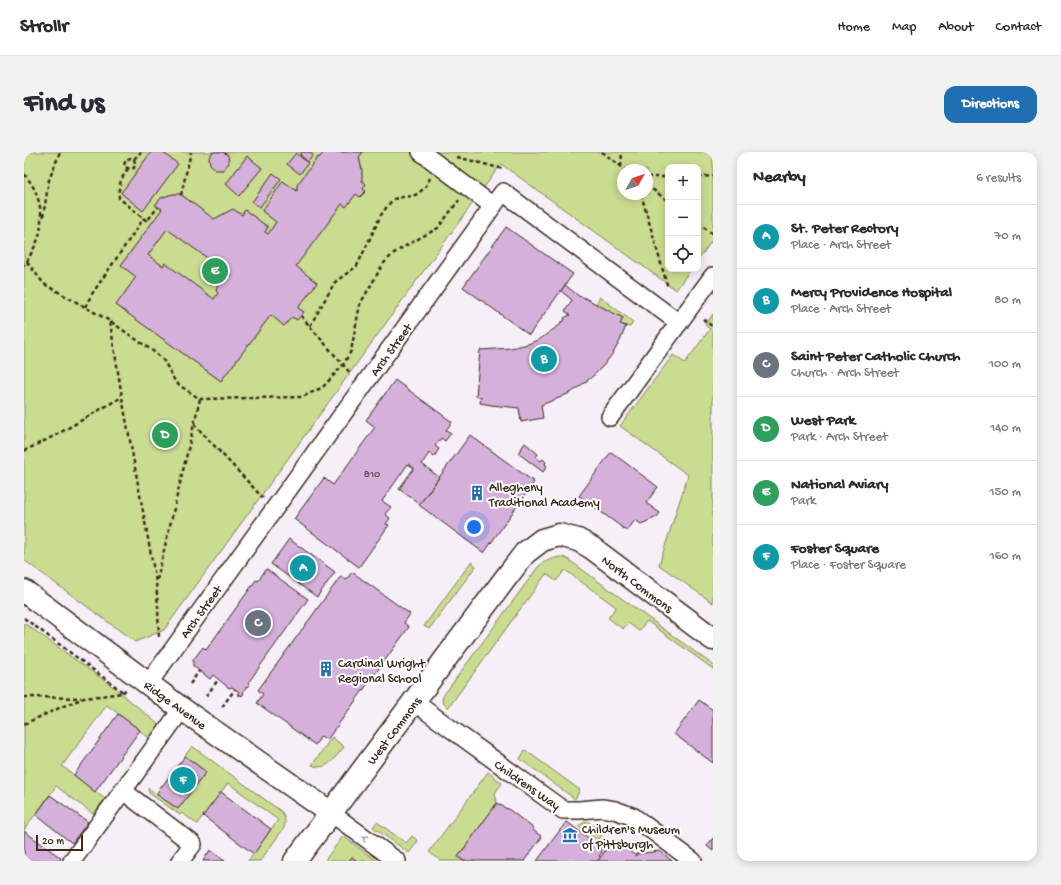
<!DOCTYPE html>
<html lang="en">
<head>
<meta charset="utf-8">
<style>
  :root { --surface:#fff; --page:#f2f2f3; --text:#2b2b33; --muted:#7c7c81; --line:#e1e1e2; --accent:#1f6fb2 }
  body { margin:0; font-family:"Gochi Hand",sans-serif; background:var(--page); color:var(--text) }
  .controls { position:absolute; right:12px; top:12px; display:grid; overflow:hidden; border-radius:8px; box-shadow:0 2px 10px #0003 }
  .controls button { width:36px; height:36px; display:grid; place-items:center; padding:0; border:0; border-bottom:1px solid var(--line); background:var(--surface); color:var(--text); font:20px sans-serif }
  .compass { position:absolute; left:593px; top:12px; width:36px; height:36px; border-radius:50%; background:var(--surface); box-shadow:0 2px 10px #0003; rotate:50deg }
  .scale { position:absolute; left:12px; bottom:10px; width:47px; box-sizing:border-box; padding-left:4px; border:2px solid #3b2a1e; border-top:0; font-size:11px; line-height:14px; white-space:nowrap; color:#3b2a1e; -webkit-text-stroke:3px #fff; paint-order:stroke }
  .you { position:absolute; left:450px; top:375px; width:14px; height:14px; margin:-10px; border:3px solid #fff; border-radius:50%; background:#1a73e8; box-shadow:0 0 0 6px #1a73e833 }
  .badge { display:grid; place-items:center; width:26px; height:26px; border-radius:50%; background:var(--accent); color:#fff; font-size:13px; font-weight:700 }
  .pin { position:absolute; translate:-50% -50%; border:2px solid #fff; box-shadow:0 1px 4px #0006 }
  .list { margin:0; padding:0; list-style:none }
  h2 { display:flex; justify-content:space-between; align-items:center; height:52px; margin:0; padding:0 16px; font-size:17px }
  h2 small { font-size:13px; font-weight:400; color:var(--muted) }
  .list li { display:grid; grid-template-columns:26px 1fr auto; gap:12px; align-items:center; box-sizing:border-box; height:64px; padding:0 16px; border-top:1px solid var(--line) }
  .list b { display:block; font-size:15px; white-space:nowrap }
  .list p { margin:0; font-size:13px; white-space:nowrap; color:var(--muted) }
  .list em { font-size:13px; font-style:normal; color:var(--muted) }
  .icon { flex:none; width:22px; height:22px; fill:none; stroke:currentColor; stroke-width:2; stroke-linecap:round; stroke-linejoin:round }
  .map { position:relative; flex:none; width:689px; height:709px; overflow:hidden; border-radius:12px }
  header { display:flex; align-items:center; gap:24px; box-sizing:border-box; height:56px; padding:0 20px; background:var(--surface); border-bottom:1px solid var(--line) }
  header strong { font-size:19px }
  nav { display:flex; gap:22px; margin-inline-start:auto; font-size:14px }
  .intro { display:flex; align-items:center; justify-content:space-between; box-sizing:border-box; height:96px; padding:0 24px }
  h1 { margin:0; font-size:28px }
  .button { padding:10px 18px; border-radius:12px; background:var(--accent); color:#fff; font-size:14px; font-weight:700 }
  main { display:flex; gap:24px; padding:0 24px }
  aside { flex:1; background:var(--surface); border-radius:12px; box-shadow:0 2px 10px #0003 }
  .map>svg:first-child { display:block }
  .green { fill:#cadc90; stroke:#828357; fill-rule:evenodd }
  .water { fill:#83d1e1; stroke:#668e93 }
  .building { fill:#d4b0da; stroke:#3b2a1e; fill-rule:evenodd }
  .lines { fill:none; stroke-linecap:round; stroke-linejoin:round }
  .minor-casing { stroke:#3b2a1e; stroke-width:20 }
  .major-casing { stroke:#3b2a1e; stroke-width:25 }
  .path { stroke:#3b2a1e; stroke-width:2.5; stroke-dasharray:4 3; stroke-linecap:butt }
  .minor { stroke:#fff; stroke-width:17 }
  .major { stroke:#fff; stroke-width:22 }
  .oneway { stroke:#a79f9a }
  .labels { text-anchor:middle; stroke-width:4; stroke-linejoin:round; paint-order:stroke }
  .number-label { font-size:11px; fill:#614c4d }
  .street-label { font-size:13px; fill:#3b2a1e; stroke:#fff }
  .poi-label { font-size:13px; fill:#3b2a1e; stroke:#fff; text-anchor:start }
</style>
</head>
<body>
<header>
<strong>Strollr</strong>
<nav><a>Home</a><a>Map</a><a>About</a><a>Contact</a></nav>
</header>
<div class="intro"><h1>Find us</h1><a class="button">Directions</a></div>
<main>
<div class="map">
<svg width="689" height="709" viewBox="0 0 689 709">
  <rect width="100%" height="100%" fill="#f6eff8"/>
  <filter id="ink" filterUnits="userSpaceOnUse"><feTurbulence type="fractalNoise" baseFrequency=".025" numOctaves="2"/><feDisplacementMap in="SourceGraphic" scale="8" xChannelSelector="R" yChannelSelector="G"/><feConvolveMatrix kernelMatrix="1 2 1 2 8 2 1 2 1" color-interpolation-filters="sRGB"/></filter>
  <g filter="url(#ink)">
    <g class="green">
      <path d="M 0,0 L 689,0 L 689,87 L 674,108 L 674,15 L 644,15 L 644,117 L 667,117 L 652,138 L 477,12 L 140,478 L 111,490 L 0,408 ZM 599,18 L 623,18 L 623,42 L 599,42 Z"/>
      <path d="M 576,145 L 609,170 L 606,175 L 596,172 L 599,166 L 572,152 Z"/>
      <path d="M 689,162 L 689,451 L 635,413 L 664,323 L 596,274 L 649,203 L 661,211 L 686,177 L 681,173 Z"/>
      <path d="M 536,405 L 541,406 L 545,408 L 689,513 L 689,517 L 623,469 L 615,479 L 604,471 L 599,477 L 584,466 L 592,455 L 541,418 L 532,429 L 522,422 L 424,556 L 418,550 L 419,544 L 514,415 C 520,409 527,407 536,405 Z"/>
      <path d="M 447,410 L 452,414 L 405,477 L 400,474 Z"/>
      <path d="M 0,471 L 91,536 L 135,573 L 125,586 L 83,553 L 38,614 L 81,647 L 69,662 L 32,634 L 0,678 Z"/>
      <path d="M 308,585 L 320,595 C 311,605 304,620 288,613 Z"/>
      <path d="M 168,594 L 258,660 C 261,666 262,670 260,676 L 236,709 L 224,709 L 254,668 L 204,631 L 173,672 L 158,661 L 156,663 L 125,641 L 124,636 L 154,657 L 182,620 L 161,604 Z"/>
      <path d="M 501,598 L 556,638 L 551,647 L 496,607 Z"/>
      <path d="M 464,620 L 478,631 L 471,641 L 473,651 L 434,705 L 440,709 L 417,709 L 405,700 Z"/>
      <path d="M 563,669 L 579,681 L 574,689 L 554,674 Z"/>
      <path d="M 353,670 L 382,691 L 388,684 L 394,689 L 385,701 L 349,675 Z"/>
      <path d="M 319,684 L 353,709 L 333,709 L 328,705 L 325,709 L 302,709 L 301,708 Z"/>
    </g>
    <path class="water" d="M 181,115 L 191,116 L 193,119 L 203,124 L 197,127 L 192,123 L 180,125 L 179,125 L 178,122 Z"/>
    <g class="building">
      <path d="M 127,0 L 138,0 L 154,12 L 119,59 L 97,41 Z"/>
      <path d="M 189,0 L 199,0 L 204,3 L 205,11 L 199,18 L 191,18 L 186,12 L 185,5 Z"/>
      <path d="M 278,0 L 285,0 L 289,3 L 284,10 L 276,3 Z"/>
      <path d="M 301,0 L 339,0 L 335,5 L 338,18 L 338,29 L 342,32 L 339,37 L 342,39 L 336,45 L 332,42 L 322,55 L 318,52 L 272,114 L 293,131 L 274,156 L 280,160 L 273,168 L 268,165 L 260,174 L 247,163 L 197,229 L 92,153 L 112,125 L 97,113 L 138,57 L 131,53 L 137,46 L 145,43 L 150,42 L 155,42 L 159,44 L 190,67 L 209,57 L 218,63 L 221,58 L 244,75 L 241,80 L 244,82 L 252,70 L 238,59 L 259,29 L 273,39 L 273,33 L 294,5 L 295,6 L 299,1 ZM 143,77 L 207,123 L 206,124 L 204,123 L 203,124 L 194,131 L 192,139 L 194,141 L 190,147 L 141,111 L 139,114 L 124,103 Z"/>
      <path d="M 272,1 L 284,11 L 276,22 L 263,12 Z"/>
      <path d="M 223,4 L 238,16 L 215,44 L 202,32 Z"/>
      <path d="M 249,21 L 257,27 L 236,55 L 228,50 Z"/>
      <path d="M 482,75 L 549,122 L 505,183 L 439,135 Z"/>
      <path d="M 541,133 L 556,145 L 557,144 L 599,166 L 596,172 L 602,174 L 596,189 L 589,201 L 580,213 L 569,224 L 560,231 L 548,240 L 535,246 L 517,253 L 519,266 L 497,270 L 495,256 L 467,253 L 456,251 L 457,245 L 452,244 L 456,198 L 487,196 L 504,192 L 516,187 L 537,172 L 536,171 L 541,168 L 540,166 L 546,163 L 541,159 L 548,148 L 537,139 Z"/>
      <path d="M 371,228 L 428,270 L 422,278 L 427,281 L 421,289 L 417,286 L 411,294 L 415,297 L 410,305 L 405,301 L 398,312 L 415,325 L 396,352 L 375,337 L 390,316 L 384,312 L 358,349 L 367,355 L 361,362 L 366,366 L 362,372 L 365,373 L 335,415 L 270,367 L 300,326 L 309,333 L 351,275 L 342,268 Z"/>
      <path d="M 446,283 L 510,330 L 460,401 L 395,353 Z"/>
      <path d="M 501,291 L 514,302 L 512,305 L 517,309 L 519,307 L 522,310 L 521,312 L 523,314 L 519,320 L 494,301 Z"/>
      <path d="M 587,300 L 634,335 L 622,351 L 636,361 L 633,365 L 617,372 L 611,368 L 603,379 L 555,344 Z"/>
      <path d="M 265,387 L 311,420 L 293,445 L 247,412 Z"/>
      <path d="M 242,417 L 284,447 L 224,531 L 226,533 L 224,535 L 223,534 L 219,540 L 220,541 L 218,544 L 216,542 L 216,544 L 213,542 L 215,540 L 208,535 L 205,536 L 189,523 L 186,527 L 169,514 L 169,508 L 179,495 L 182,498 L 232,428 L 234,429 Z"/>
      <path d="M 328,420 L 386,462 L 380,471 L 385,475 L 303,588 L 297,584 L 291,593 L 233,551 L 239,542 L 234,538 L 317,424 L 322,428 Z"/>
      <path d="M 675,548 L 689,558 L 689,611 L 650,582 Z"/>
      <path d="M 94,562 L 116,578 L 71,640 L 50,623 Z"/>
      <path d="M 161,604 L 182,620 L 154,657 L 132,642 Z"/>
      <path d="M 197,640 L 247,677 L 230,702 L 179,664 Z"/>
      <path d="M 26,643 L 64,670 L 48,691 L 12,663 Z"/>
      <path d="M 473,651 L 483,657 L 483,656 L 509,676 L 509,678 L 518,685 L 500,709 L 501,709 L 440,709 L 434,705 Z"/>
      <path d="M 542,670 L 543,670 L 577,695 L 578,700 L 575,704 L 577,706 L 574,709 L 513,709 Z"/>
      <path d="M 0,679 L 37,706 L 35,709 L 0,709 Z"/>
      <path d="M 689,686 L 689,699 L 683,694 Z"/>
      <path d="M 589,687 L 612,704 L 612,702 L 636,699 L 648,709 L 574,709 Z"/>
      <path d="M 186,698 L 189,700 L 201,709 L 179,709 Z"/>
      <path d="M 328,705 L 333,709 L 325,709 Z"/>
    </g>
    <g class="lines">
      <g class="minor-casing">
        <g id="minor">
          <path d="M 397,0 L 469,54"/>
          <path d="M 586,265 L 689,124"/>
          <path d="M 124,532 L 479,40 L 655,171"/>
          <path d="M 390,550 L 539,658 L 555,658 L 578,656 L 591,658 L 610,665 L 669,709"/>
          <path d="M 99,639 L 169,692 L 156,709"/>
          <path d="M 307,661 L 373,709"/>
          <path d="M 48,709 L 158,557"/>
        </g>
      </g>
      <g class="major-casing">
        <g id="major">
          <path d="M 0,439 L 158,557 L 307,661"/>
          <path d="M 271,709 L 481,427 L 501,401 L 518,388 L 535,383 L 554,388 L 568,396 L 689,487"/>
        </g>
      </g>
      <g class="path">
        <path d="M 578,0 L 602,18"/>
        <path d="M 140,1 L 141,0"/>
        <path d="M 433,5 L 479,17"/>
        <path d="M 110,7 L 111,11 L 110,16 L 106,17 L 101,15 L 100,13 L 102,8 L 106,6 L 110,7 L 117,0"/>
        <path d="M 597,14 L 598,0"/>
        <path d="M 104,17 C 97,26 94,34 95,46 L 123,69 L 134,55"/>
        <path d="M 0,22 C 16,39 21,66 14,87 C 11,95 6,103 3,110 L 0,113"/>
        <path d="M 623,25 L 644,25"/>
        <path d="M 674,25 L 689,24"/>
        <path d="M 623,33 L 644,49"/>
        <path d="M 617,42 L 644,136"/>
        <path d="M 157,43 L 167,0"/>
        <path d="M 19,65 L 25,28 L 36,0"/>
        <path d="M 674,71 L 689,82"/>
        <path d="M 3,110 L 20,132 L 86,169 L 133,202 L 140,209 L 152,231 L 176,247 L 278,245 L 299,235 L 319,213 L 327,199 L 336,152 L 347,133 L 359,112 L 370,101 L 383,93 L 414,76 L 435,48"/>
        <path d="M 61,155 L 68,142 L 120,66"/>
        <path d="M 277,164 L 327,222"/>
        <path d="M 679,167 L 689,175"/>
        <path d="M 86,170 L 98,245 L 132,430 L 134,455 L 135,487"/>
        <path d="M 286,174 L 311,130 L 333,114 L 357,63 L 364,53 L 370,47 L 378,45 L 389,44 L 395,41 L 402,34 L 406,26"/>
        <path d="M 170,272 L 239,346"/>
        <path d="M 0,299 L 32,283 L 98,245"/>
        <path d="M 133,428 L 176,247"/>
        <path d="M 0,466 L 99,540"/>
        <path d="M 166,532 L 175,519"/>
        <path d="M 182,544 L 194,528"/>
        <path d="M 0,545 L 57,546"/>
        <path d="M 198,555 L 211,537"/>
        <path d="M 0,572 L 42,553 L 60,546 L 99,541 L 102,537"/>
      </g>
      <use href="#minor" class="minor"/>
      <use href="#major" class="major"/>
    </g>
    <defs><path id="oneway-chevron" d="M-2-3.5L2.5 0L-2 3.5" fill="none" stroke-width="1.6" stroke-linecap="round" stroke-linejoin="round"/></defs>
    <use class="oneway" href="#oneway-chevron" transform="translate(341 686) rotate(-144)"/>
  </g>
  <defs>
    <g id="building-bare" transform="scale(1.2)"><path d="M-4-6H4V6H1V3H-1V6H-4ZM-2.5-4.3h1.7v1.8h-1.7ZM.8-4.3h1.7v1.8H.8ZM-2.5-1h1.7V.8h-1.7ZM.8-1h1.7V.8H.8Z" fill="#1f6fb2" stroke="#fff" stroke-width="2.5" paint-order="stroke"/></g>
    <g id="museum-bare" transform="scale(1.2)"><path d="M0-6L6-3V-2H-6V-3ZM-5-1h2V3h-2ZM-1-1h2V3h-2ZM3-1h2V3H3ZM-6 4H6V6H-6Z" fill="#1f6fb2" stroke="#fff" stroke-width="2.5" paint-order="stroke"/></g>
  </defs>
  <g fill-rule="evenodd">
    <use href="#building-bare" x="453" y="341"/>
    <use href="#building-bare" x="302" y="517"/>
    <use href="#museum-bare" x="546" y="683"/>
  </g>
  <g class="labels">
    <g class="number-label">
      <text x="348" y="325">810</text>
    </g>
    <g class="street-label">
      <text transform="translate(366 197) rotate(-54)" y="5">Arch Street</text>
      <text transform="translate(614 431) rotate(37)" y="5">North Commons</text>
      <text transform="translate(176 459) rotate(-54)" y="5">Arch Street</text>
      <text transform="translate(152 552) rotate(36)" y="5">Ridge Avenue</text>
      <text transform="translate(369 578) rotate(-53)" y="5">West Commons</text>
      <text transform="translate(504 632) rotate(35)" y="5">Childrens Way</text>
    </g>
    <g class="poi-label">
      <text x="465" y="339">Allegheny<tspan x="465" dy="15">Traditional Academy</tspan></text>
      <text x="314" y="515">Cardinal Wright<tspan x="314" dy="15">Regional School</tspan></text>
      <text x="558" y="681">Children's Museum<tspan x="558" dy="15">of Pittsburgh</tspan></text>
    </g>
  </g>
</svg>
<div class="controls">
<button>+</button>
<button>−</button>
<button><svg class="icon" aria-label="locate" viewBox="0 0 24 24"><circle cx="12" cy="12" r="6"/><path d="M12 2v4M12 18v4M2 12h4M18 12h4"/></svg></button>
</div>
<svg class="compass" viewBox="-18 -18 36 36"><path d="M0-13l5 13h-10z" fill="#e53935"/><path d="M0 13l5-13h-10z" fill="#7c7c81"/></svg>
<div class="scale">20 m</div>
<div class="you"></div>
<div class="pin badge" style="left:279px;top:416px;background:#0f9aa8">A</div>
<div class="pin badge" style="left:520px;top:207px;background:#0f9aa8">B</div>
<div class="pin badge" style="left:234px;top:471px;background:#6b7280">C</div>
<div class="pin badge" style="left:141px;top:283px;background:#2e9e5b">D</div>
<div class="pin badge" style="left:191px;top:119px;background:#2e9e5b">E</div>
<div class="pin badge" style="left:159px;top:628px;background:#0f9aa8">F</div>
</div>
<aside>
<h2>Nearby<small>6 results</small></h2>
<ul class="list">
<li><span class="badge" style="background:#0f9aa8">A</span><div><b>St. Peter Rectory</b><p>Place · Arch Street</p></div><em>70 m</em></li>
<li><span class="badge" style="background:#0f9aa8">B</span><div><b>Mercy Providence Hospital</b><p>Place · Arch Street</p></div><em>80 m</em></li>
<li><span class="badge" style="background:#6b7280">C</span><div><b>Saint Peter Catholic Church</b><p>Church · Arch Street</p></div><em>100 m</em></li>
<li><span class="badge" style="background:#2e9e5b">D</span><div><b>West Park</b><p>Park · Arch Street</p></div><em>140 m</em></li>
<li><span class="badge" style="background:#2e9e5b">E</span><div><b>National Aviary</b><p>Park</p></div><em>150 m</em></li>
<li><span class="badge" style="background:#0f9aa8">F</span><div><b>Foster Square</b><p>Place · Foster Square</p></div><em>160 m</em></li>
</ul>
</aside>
</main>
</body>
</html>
